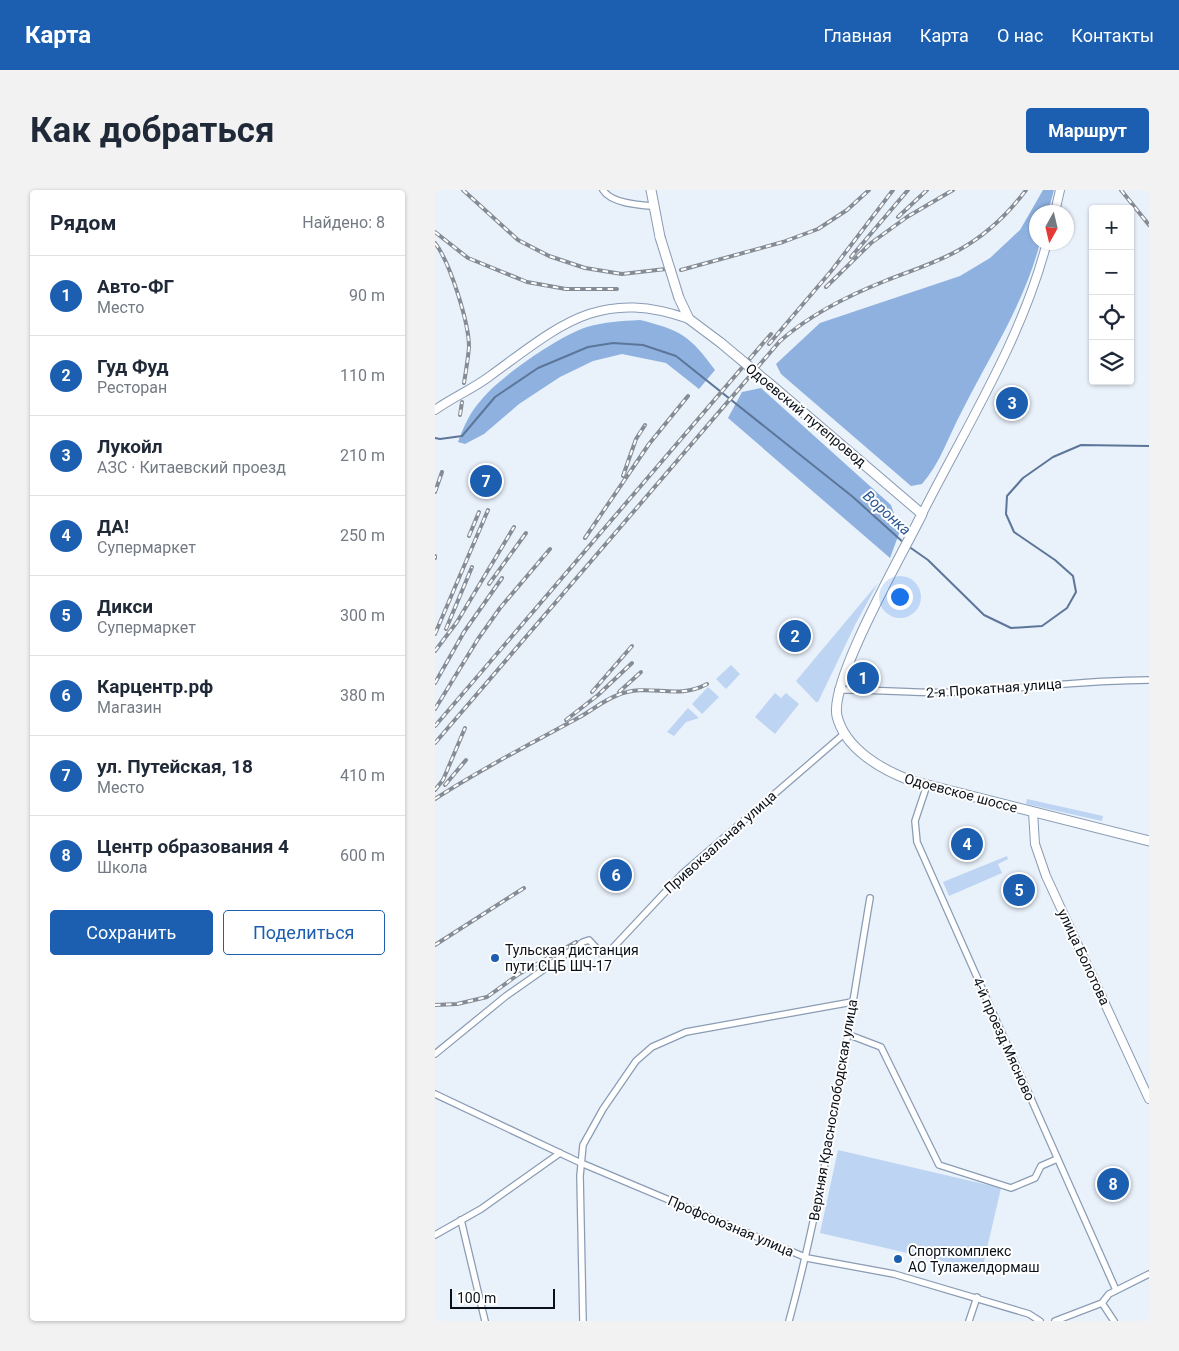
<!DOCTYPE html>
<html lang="ru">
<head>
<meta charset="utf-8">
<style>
  :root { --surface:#fff; --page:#f2f2f3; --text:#1f2937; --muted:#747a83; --line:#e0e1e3; --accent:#1c5fb0 }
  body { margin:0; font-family:Roboto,sans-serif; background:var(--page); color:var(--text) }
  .controls { position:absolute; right:15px; top:15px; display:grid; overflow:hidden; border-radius:5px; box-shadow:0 1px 4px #0004 }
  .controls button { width:45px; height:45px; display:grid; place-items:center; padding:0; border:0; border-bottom:1px solid var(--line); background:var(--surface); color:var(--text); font:25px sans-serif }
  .compass { position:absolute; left:594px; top:15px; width:45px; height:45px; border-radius:50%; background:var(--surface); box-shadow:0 1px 4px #0004; rotate:188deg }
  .scale { position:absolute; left:15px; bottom:12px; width:105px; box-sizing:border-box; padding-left:5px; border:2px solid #0b111a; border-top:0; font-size:14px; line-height:18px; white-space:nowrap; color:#0b111a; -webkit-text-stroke:4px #fff; paint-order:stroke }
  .you { position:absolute; left:464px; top:406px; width:18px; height:18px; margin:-12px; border:4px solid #fff; border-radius:50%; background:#1a73e8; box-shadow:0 0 0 8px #1a73e833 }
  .badge { display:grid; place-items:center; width:32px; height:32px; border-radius:50%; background:var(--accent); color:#fff; font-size:16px; font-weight:700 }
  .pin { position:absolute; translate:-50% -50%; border:2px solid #fff; box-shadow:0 1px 5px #0006 }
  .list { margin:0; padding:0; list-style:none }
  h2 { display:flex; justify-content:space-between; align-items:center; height:65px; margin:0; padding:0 20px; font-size:21px }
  h2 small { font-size:16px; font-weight:400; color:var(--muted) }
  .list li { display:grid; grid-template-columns:32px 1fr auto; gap:15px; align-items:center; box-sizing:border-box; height:80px; padding:0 20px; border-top:1px solid var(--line) }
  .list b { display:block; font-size:19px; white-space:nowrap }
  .list p { margin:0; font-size:16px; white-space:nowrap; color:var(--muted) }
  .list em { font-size:16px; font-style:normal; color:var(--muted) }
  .actions { display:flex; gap:10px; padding:15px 20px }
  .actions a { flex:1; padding:11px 0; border:1px solid var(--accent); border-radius:5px; text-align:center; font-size:18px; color:var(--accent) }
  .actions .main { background:var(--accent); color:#fff }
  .icon { flex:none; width:28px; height:28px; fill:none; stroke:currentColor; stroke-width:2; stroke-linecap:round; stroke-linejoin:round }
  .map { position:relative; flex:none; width:714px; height:1131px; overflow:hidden; border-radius:5px }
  header { display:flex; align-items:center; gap:30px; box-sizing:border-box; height:70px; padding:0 25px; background:var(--accent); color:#fff }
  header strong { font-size:24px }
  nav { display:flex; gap:28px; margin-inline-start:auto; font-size:18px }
  .intro { display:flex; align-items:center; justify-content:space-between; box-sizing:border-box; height:120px; padding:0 30px }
  h1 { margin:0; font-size:35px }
  .button { padding:12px 22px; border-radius:5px; background:var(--accent); color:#fff; font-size:18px; font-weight:700 }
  main { display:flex; gap:30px; padding:0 30px }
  aside { flex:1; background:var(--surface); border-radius:5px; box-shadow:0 1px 4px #0004 }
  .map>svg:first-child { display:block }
  .green { fill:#bdd4f2 }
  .forest { fill:#8eb1e0 }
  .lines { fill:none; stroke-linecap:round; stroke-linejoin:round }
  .stream { stroke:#5c7699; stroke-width:2 }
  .street-casing { stroke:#8a9cb4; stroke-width:8 }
  .secondary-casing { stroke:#8a9cb4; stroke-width:10 }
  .primary-casing { stroke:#8a9cb4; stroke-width:11 }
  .street { stroke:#fff; stroke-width:5.5 }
  .secondary { stroke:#fff; stroke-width:8 }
  .primary { stroke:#fff; stroke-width:9 }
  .rail-casing { stroke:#858c95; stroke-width:4 }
  .rail { stroke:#fff; stroke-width:2; stroke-dasharray:5.5; stroke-linecap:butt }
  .primary-bridge-casing { stroke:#8a9cb4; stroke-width:11; stroke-linecap:butt }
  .primary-bridge { stroke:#fff; stroke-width:9 }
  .poi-dot { fill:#1c5fb0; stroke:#fff; stroke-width:2 }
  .labels { text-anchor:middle; stroke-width:4; stroke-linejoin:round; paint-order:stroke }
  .street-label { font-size:14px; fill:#0b111a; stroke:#fff }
  .poi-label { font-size:14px; fill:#0b111a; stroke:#fff; text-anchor:start }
  .water-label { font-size:15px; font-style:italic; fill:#2a5892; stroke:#fff }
</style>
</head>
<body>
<header>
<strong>Карта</strong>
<nav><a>Главная</a><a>Карта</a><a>О нас</a><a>Контакты</a></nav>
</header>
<div class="intro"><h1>Как добраться</h1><a class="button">Маршрут</a></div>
<main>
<aside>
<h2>Рядом<small>Найдено: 8</small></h2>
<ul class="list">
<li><span class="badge">1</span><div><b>Авто-ФГ</b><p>Место</p></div><em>90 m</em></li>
<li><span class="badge">2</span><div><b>Гуд Фуд</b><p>Ресторан</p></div><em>110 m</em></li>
<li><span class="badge">3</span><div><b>Лукойл</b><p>АЗС · Китаевский проезд</p></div><em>210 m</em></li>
<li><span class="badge">4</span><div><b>ДА!</b><p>Супермаркет</p></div><em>250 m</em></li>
<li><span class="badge">5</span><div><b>Дикси</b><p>Супермаркет</p></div><em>300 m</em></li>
<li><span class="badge">6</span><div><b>Карцентр.рф</b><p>Магазин</p></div><em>380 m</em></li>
<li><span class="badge">7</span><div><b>ул. Путейская, 18</b><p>Место</p></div><em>410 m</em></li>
<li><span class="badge">8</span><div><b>Центр образования 4</b><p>Школа</p></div><em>600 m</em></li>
</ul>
<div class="actions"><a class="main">Сохранить</a><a>Поделиться</a></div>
</aside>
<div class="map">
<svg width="714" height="1131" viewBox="0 0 714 1131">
  <rect width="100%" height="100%" fill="#e9f1fb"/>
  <g class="green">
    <path d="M 443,393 L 421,433 L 383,512 L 381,512 L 361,491 Z"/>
    <path d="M 296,475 L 305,484 L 291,499 L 281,489 Z"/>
    <path d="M 273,497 L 284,507 L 267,524 L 257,514 Z"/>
    <path d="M 340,503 L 346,508 L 351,503 L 364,514 L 340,544 L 320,527 Z"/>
    <path d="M 253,518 L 264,528 L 251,532 L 239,546 L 232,542 Z"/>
    <path d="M 592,609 L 668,626 L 667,631 L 591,614 Z"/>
    <path d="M 572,666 L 573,669 L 563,674 L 567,683 L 514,706 L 508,692 Z"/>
    <path d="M 403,960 L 566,998 L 547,1080 L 385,1043 Z"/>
  </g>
  <g class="forest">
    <path d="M 608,0 L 619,0 L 613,22 L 602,22 L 602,52 L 605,53 C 589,114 555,165 527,221 C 514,245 505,274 487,294 L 476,296 L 346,184 L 341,174 L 385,133 L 525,86 L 555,68 L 585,40 Z"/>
    <path d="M 205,130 C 246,140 255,146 280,180 L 264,199 L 231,173 L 187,164 L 158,171 L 125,187 L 84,214 L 49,244 L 30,254 L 23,252 C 29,236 35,222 47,209 C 66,186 124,146 152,137 C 169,132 187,131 205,130 Z"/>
    <path d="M 326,198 L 456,315 L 465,341 L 455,368 L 293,228 L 307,202 Z"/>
  </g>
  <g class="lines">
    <g class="stream">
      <path d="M 0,248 L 5,249 L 27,246 L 60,207 L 103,178 L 153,157 L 178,153 L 208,155 L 241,166 L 418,307 L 469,353"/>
      <path d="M 473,356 L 493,370 L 549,425 L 576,438 L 607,436 L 632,418 L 641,402 L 638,386 L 620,370 L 579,342 L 571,324 L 572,306 L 588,288 L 618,267 L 646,255 L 714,256"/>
    </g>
    <g class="street-casing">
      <g id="street">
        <path d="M 168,0 C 176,13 203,15 217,16"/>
        <path d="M 403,500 C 444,499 484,504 524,502 C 588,499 650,490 714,490"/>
        <path d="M 492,595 L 480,631 L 482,652 L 681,1100"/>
        <path d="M 412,844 L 446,857 L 504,975 L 576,998 L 600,988 L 606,976 L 622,969"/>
        <path d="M 0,864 L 71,806 L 148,752 L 154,750 L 166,763 L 173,763 L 248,683 L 410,543"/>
        <path d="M 0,904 L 146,973 L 372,1068 L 459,1084 L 594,1124 L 605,1131"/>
        <path d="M 26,1030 L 50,1131"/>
        <path d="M 0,1045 L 46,1019 L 125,963"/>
        <path d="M 667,1113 L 679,1131"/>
        <path d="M 148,1131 L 145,986 L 148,955 L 168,919 L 201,871 L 217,857 L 251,842 L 417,812"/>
        <path d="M 354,1131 C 392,992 411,850 435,708"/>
        <path d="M 534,1131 L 542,1107"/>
        <path d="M 620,1131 L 667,1113 L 674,1104 L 714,1084"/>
      </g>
    </g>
    <g class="secondary-casing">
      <g id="secondary">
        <path d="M 620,22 L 625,0"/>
        <path d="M 0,220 C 18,207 38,199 55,186 C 124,136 164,97 254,129"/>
        <path d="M 487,324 C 532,235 587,149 612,52"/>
        <path d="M 598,622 L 600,654 L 611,686 L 714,909"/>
      </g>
    </g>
    <g class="primary-casing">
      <g id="primary">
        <path d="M 216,0 L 225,47"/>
        <path d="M 244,108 L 254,129 L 286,153"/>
        <path d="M 335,194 L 487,324 C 469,361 394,491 402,526 C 410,559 447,580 477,591 L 714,651"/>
      </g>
    </g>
    <use href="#street" class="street"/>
    <use href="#secondary" class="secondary"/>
    <use href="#primary" class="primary"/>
    <g class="rail-casing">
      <g id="rail">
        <path d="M 28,0 L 83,50 L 114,66 L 150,78 L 187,84 L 231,79"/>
        <path d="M 686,0 L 714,35"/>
        <path d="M 463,27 L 492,0"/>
        <path d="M 0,42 L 33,68 L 92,92 L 131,99 L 182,99"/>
        <path d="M 0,53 C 15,72 34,133 34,157 C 33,169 31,181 29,193"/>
        <path d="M 416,67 L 473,0"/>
        <path d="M 246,80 L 348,52 L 383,39 L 412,20 L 434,0"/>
        <path d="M 391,97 L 436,53 L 472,27 L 518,0"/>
        <path d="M 334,154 L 397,80 L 458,0"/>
        <path d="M 25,225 L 27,212"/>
        <path d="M 188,286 L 201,249 L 210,235"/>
        <path d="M 0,302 L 7,282"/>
        <path d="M 34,346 L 44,322"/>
        <path d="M 150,348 L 214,254 L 253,206"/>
        <path d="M 0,368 L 0,366"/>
        <path d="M 54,394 L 91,343"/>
        <path d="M 11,439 L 37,377"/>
        <path d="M 0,444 L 53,320"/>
        <path d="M 0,461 L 22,432 L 79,337"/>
        <path d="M 0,493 L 29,442 L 67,388"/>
        <path d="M 157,502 L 197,456"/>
        <path d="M 184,502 L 206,482"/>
        <path d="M 0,519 L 43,449 L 65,418 L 115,359"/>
        <path d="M 131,530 L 163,505 L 197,473"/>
        <path d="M 0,536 L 336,144"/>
        <path d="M 0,553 L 345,151 C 376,124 412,106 450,91 C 475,81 501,73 524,60 C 551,45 573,24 591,0"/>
        <path d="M 10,595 L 31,570"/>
        <path d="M 0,600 L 8,590 L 30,538"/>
        <path d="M 0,609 C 46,579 95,554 143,528 C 156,521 169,510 183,505 C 214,492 241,511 272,494"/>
        <path d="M 0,755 L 89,698"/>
        <path d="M 0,815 L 22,814 L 52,807 L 84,784 L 141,752"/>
      </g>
    </g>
    <use href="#rail" class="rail"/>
    <g class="primary-bridge-casing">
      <g id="primary-bridge">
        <path d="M 225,47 L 244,108"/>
        <path d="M 286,153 L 335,194"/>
      </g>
    </g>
    <use href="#primary-bridge" class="primary-bridge"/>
  </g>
  <g class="poi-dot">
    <circle cx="60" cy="768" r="5"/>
    <circle cx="463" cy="1069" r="5"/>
  </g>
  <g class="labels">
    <g class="street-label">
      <text transform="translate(371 225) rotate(40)" y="5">Одоевский путепровод</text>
      <text transform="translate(559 498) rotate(-4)" y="5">2-я Прокатная улица</text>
      <text transform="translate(526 603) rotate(15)" y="5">Одоевское шоссе</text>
      <text transform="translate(285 652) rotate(-42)" y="5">Привокзальная улица</text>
      <text transform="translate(649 767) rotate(65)" y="5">улица Болотова</text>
      <text transform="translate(569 849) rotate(66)" y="5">4-й проезд Мясново</text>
      <text transform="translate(398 920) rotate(-80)" y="5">Верхняя Краснослободская улица</text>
      <text transform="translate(296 1036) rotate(23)" y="5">Профсоюзная улица</text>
    </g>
    <g class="poi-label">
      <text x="70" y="765">Тульская дистанция<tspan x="70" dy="16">пути СЦБ ШЧ-17</tspan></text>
      <text x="473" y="1066">Спорткомплекс<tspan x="473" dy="16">АО Тулажелдормаш</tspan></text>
    </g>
    <g class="water-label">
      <text transform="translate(452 323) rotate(42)" y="5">Воронка</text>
    </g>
  </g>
</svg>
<div class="controls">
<button>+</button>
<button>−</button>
<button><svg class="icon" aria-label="locate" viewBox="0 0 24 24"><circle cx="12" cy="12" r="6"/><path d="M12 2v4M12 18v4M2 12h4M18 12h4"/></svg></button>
<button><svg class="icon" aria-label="layers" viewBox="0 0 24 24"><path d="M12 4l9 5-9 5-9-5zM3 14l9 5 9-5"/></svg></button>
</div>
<svg class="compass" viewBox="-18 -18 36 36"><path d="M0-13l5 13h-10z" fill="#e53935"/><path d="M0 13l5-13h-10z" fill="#747a83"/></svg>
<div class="scale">100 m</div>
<div class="you"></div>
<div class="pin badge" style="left:428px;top:488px">1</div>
<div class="pin badge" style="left:360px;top:446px">2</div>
<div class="pin badge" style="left:577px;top:213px">3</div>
<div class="pin badge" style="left:532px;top:654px">4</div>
<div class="pin badge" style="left:584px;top:700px">5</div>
<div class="pin badge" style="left:181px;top:685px">6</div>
<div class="pin badge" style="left:51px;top:291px">7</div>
<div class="pin badge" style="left:678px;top:994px">8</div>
</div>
</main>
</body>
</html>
